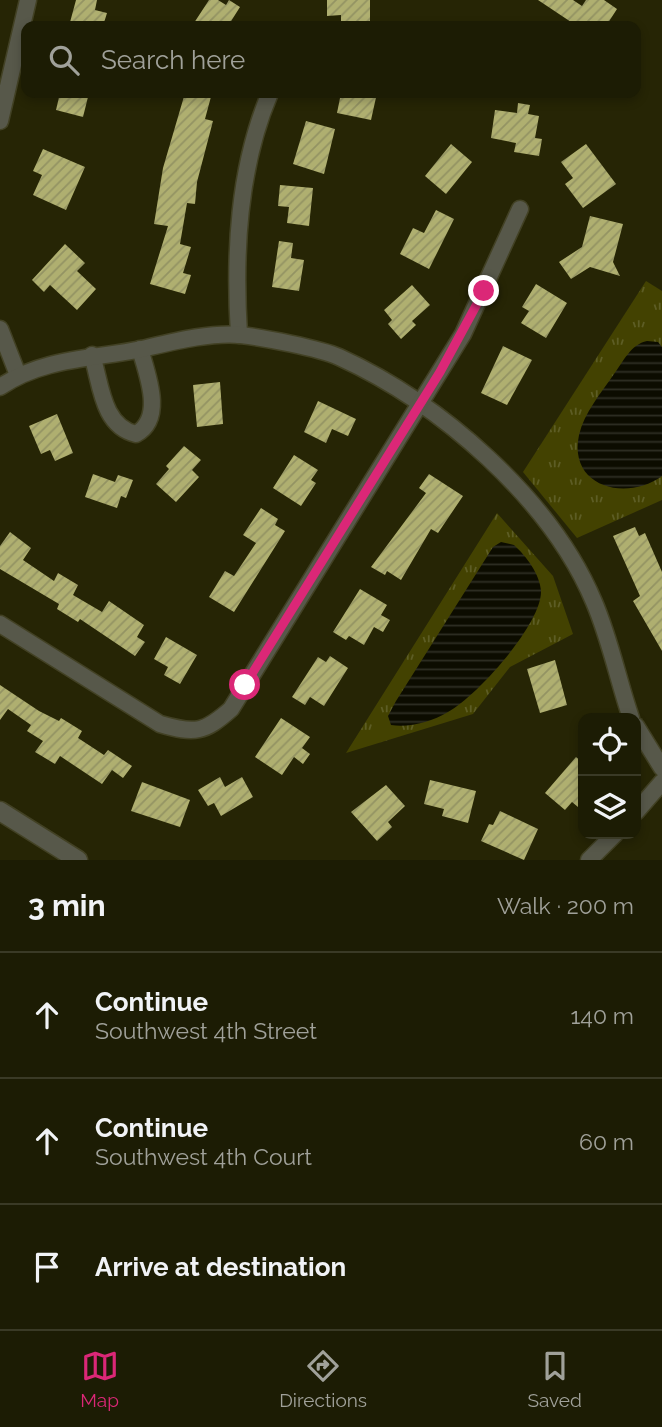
<!DOCTYPE html>
<html lang="en">
<head>
<meta charset="utf-8">
<style>
  :root { --surface:#1c1c04; --page:#25250e; --text:#f1f3f6; --muted:#a0a19a; --line:#3a3a26; --accent:#db2777 }
  body { margin:0; font-family:Raleway,sans-serif; background:var(--page); color:var(--text) }
  .controls { position:absolute; right:21px; bottom:21px; display:grid; overflow:hidden; border-radius:14px; box-shadow:0 4px 10px #0003 }
  .controls button { width:63px; height:63px; display:grid; place-items:center; padding:0; border:0; border-bottom:2px solid var(--line); background:var(--surface); color:var(--text); font:35px sans-serif }
  .stop { position:absolute; width:21px; height:21px; margin:-16px; border:5px solid #db2777; border-radius:50%; background:#fff }
  .stop.end { background:#db2777; border-color:#fff; box-shadow:0 2px 7px #0008 }
  .list { margin:0; padding:0; list-style:none }
  h2 { display:flex; justify-content:space-between; align-items:center; height:91px; margin:0; padding:0 28px; font-size:30px }
  h2 small { font-size:23px; font-weight:400; color:var(--muted) }
  .list li { display:grid; grid-template-columns:46px 1fr auto; gap:21px; align-items:center; box-sizing:border-box; height:126px; padding:0 28px; border-top:2px solid var(--line) }
  .list b { display:block; font-size:26px; white-space:nowrap }
  .list p { margin:0; font-size:23px; white-space:nowrap; color:var(--muted) }
  .list em { font-size:23px; font-style:normal; color:var(--muted) }
  .icon { flex:none; width:38px; height:38px; fill:none; stroke:currentColor; stroke-width:2; stroke-linecap:round; stroke-linejoin:round }
  .map { position:relative; flex:none; width:662px; height:860px; overflow:hidden }
  .search { position:absolute; background:var(--surface); box-shadow:0 4px 10px #0003; left:21px; right:21px; top:21px; height:77px; display:flex; align-items:center; gap:18px; box-sizing:border-box; padding:0 24px; border-radius:14px; color:var(--muted); font-size:26px }
  .sheet { height:469px; background:var(--surface) }
  nav { display:flex; justify-content:space-around; align-items:center; box-sizing:border-box; height:98px; border-top:2px solid var(--line); background:var(--surface); font-size:19px; color:var(--muted) }
  nav a { display:grid; justify-items:center; gap:4px }
  nav .on { color:var(--accent) }
  .map>svg:first-child { display:block }
  .park { fill:url(#park-tufts) }
  .water { fill:url(#water-rules) }
  .building { fill:url(#building-hatch) }
  .lines { fill:none; stroke-linecap:round; stroke-linejoin:round }
  .minor-casing { stroke:#424124; stroke-width:19 }
  .tertiary-casing { stroke:#424124; stroke-width:21 }
  .minor { stroke:#57584a; stroke-width:16 }
  .tertiary { stroke:#57584a; stroke-width:18 }
  .route { stroke:#db2777; stroke-width:9 }
</style>
</head>
<body>
<div class="map">
<svg width="662" height="860" viewBox="0 0 662 860">
  <defs>
    <pattern id="park-tufts" width="24" height="20" patternUnits="userSpaceOnUse" patternTransform="scale(1.75)"><rect width="24" height="20" fill="#434201"/><path d="M3 7l-1-3M5 7V3M7 7l1-3M15 17l-1-3M17 17v-4M19 17l1-3" fill="none" stroke="#5d5d25"/></pattern>
    <pattern id="water-rules" width="6" height="5" patternUnits="userSpaceOnUse" patternTransform="scale(1.75)"><rect width="6" height="5" fill="#0c0c00"/><path d="M0 2.5h6" fill="none" stroke="#2f2f24"/></pattern>
    <pattern id="building-hatch" width="6" height="6" patternUnits="userSpaceOnUse" patternTransform="scale(1.75)"><rect width="6" height="6" fill="#afaf70"/><path d="M-1 1l2-2M0 6l6-6M5 7l2-2" fill="none" stroke="#939363"/></pattern>
  </defs>
  <rect width="100%" height="100%" fill="#262505"/>
  <g class="park">
    <path d="M 646,281 L 662,291 L 662,500 L 577,538 L 523,472 Z"/>
    <path d="M 497,513 L 553,576 L 573,634 L 510,667 L 473,714 L 346,753 Z"/>
  </g>
  <g class="water">
    <path d="M 647,341 L 658,342 L 662,347 L 662,476 C 626,502 568,487 579,435 C 584,413 601,393 614,374 C 623,362 631,344 647,341 Z"/>
    <path d="M 501,542 L 514,545 C 526,556 540,574 541,591 C 542,624 476,697 448,712 C 431,722 409,728 391,725 L 388,716 L 396,701 L 493,547 Z"/>
  </g>
  <g class="building">
    <path d="M 76,0 L 97,0 L 95,10 L 107,13 L 103,26 L 69,26 Z"/>
    <path d="M 209,0 L 218,0 L 226,5 L 229,0 L 240,7 L 228,26 L 192,26 Z"/>
    <path d="M 327,0 L 370,0 L 370,26 L 341,26 L 341,15 L 327,16 Z"/>
    <path d="M 538,0 L 573,0 L 582,6 L 586,0 L 604,0 L 617,9 L 606,26 L 577,26 Z"/>
    <path d="M 60,93 L 89,93 L 83,117 L 56,110 Z"/>
    <path d="M 185,93 L 212,93 L 205,119 L 213,121 L 197,182 L 195,204 L 187,203 L 180,244 L 191,247 L 183,273 L 191,275 L 185,294 L 150,284 L 168,226 L 154,224 L 163,168 Z"/>
    <path d="M 341,93 L 377,93 L 371,120 L 337,113 Z"/>
    <path d="M 518,103 L 530,105 L 528,114 L 539,116 L 535,138 L 542,139 L 539,156 L 514,152 L 516,143 L 491,138 L 495,110 L 517,113 Z"/>
    <path d="M 306,121 L 335,129 L 324,174 L 293,164 Z"/>
    <path d="M 451,144 L 472,162 L 446,194 L 425,176 Z"/>
    <path d="M 586,144 L 616,184 L 583,208 L 565,184 L 573,178 L 561,162 Z"/>
    <path d="M 43,149 L 85,167 L 66,210 L 33,195 L 42,175 L 33,171 Z"/>
    <path d="M 280,185 L 313,188 L 309,226 L 287,223 L 289,207 L 278,206 Z"/>
    <path d="M 436,210 L 454,219 L 429,269 L 400,254 L 413,228 L 424,233 Z"/>
    <path d="M 590,216 L 623,224 L 613,262 L 620,276 L 590,267 L 571,279 L 559,262 L 582,247 Z"/>
    <path d="M 279,241 L 293,243 L 291,258 L 304,260 L 299,291 L 272,287 Z"/>
    <path d="M 65,244 L 85,263 L 77,271 L 96,289 L 77,310 L 50,285 L 44,292 L 32,280 Z"/>
    <path d="M 536,284 L 567,303 L 546,338 L 521,323 L 529,311 L 522,307 Z"/>
    <path d="M 412,285 L 430,305 L 412,321 L 416,325 L 401,339 L 388,324 L 392,320 L 384,310 Z"/>
    <path d="M 503,346 L 532,360 L 507,405 L 481,393 Z"/>
    <path d="M 220,382 L 223,424 L 197,427 L 193,385 Z"/>
    <path d="M 318,401 L 356,419 L 348,436 L 332,429 L 326,443 L 304,432 Z"/>
    <path d="M 57,414 L 73,453 L 55,461 L 50,450 L 41,454 L 29,426 Z"/>
    <path d="M 184,446 L 201,460 L 192,470 L 199,477 L 176,502 L 156,484 L 169,469 L 166,466 Z"/>
    <path d="M 294,455 L 318,470 L 311,480 L 316,483 L 301,506 L 273,488 Z"/>
    <path d="M 93,474 L 115,482 L 118,475 L 133,480 L 126,498 L 121,496 L 117,508 L 85,497 Z"/>
    <path d="M 429,474 L 463,496 L 438,533 L 431,529 L 401,580 L 387,571 L 385,575 L 371,567 L 426,493 L 419,488 Z"/>
    <path d="M 261,508 L 278,519 L 275,525 L 285,531 L 234,612 L 209,597 L 225,571 L 234,576 L 256,543 L 243,535 Z"/>
    <path d="M 635,527 L 639,536 L 645,533 L 662,572 L 662,651 L 633,601 L 640,596 L 613,536 Z"/>
    <path d="M 10,532 L 31,548 L 23,560 L 54,581 L 58,573 L 78,585 L 73,595 L 102,612 L 109,601 L 144,625 L 137,637 L 145,642 L 135,656 L 80,619 L 78,622 L 57,609 L 59,604 L 0,569 L 0,546 Z"/>
    <path d="M 360,589 L 387,605 L 381,615 L 390,620 L 383,632 L 374,627 L 364,645 L 349,636 L 346,640 L 333,632 Z"/>
    <path d="M 166,637 L 197,655 L 180,684 L 164,675 L 168,667 L 154,659 Z"/>
    <path d="M 330,656 L 348,668 L 324,706 L 310,697 L 305,705 L 292,697 L 318,657 L 326,662 Z"/>
    <path d="M 555,660 L 567,705 L 540,713 L 527,669 Z"/>
    <path d="M 0,685 L 39,711 L 59,721 L 61,718 L 82,731 L 78,738 L 104,755 L 108,750 L 132,766 L 123,778 L 112,770 L 102,784 L 60,756 L 55,764 L 35,752 L 43,741 L 27,731 L 31,725 L 8,709 L 0,720 Z"/>
    <path d="M 281,718 L 310,737 L 302,748 L 310,754 L 303,764 L 294,757 L 282,775 L 255,757 Z"/>
    <path d="M 576,757 L 583,763 L 583,801 L 578,807 L 572,802 L 565,810 L 545,793 Z"/>
    <path d="M 220,777 L 225,787 L 242,777 L 253,797 L 221,816 L 214,803 L 208,806 L 198,790 Z"/>
    <path d="M 430,780 L 476,791 L 468,823 L 442,816 L 444,809 L 424,804 Z"/>
    <path d="M 142,782 L 190,800 L 180,827 L 131,811 Z"/>
    <path d="M 386,785 L 405,806 L 388,822 L 392,827 L 377,841 L 351,812 Z"/>
    <path d="M 500,811 L 538,829 L 524,860 L 481,841 L 489,824 L 493,825 Z"/>
  </g>
  <g class="lines">
    <g class="minor-casing">
      <g id="minor">
        <path d="M 0,121 L 28,0"/>
        <path d="M 0,329 L 18,375"/>
        <path d="M 239,335 C 234,254 238,168 270,93"/>
        <path d="M 92,355 C 101,384 102,426 136,434 C 165,418 147,374 140,349"/>
        <path d="M 0,387 C 42,358 93,359 142,349 C 172,342 210,332 241,335 C 264,338 319,348 339,357 C 440,403 551,499 594,602 C 610,639 618,680 631,718"/>
        <path d="M 0,624 L 160,724 C 195,734 204,733 231,709 L 463,334 L 520,209"/>
        <path d="M 636,726 L 662,768"/>
        <path d="M 636,812 L 662,782"/>
        <path d="M 589,860 L 615,834"/>
      </g>
    </g>
    <g class="tertiary-casing">
      <path id="tertiary" d="M 0,811 L 78,860"/>
    </g>
    <use href="#minor" class="minor"/>
    <use href="#tertiary" class="tertiary"/>
  </g>
  <g class="lines">
    <path class="route" d="M 245,685 L 440,372 L 484,291"/>
  </g>
</svg>
<div class="controls">
<button><svg class="icon" aria-label="locate" viewBox="0 0 24 24"><circle cx="12" cy="12" r="6"/><path d="M12 2v4M12 18v4M2 12h4M18 12h4"/></svg></button>
<button><svg class="icon" aria-label="layers" viewBox="0 0 24 24"><path d="M12 4l9 5-9 5-9-5zM3 14l9 5 9-5"/></svg></button>
</div>
<div class="stop" style="left:245px;top:685px"></div>
<div class="stop end" style="left:484px;top:291px"></div>
<div class="search"><svg class="icon" aria-label="search" viewBox="0 0 24 24"><circle cx="10" cy="10" r="6"/><path d="M15 15l6 6"/></svg>Search here</div>
</div>
<section class="sheet">
<h2>3 min<small>Walk · 200 m</small></h2>
<ul class="list">
<li><svg class="icon" aria-label="ahead" viewBox="0 0 24 24"><path d="M12 20V5M6 11l6-6 6 6"/></svg><div><b>Continue</b><p>Southwest 4th Street</p></div><em>140 m</em></li>
<li><svg class="icon" aria-label="ahead" viewBox="0 0 24 24"><path d="M12 20V5M6 11l6-6 6 6"/></svg><div><b>Continue</b><p>Southwest 4th Court</p></div><em>60 m</em></li>
<li><svg class="icon" aria-label="arrive" viewBox="0 0 24 24"><path d="M6 21V4h12l-3 4 3 4H6"/></svg><div><b>Arrive at destination</b></div></li>
</ul>
</section>
<nav>
<a class="on"><svg class="icon" aria-label="map" viewBox="0 0 24 24"><path d="M3 6l6-2 6 2 6-2v14l-6 2-6-2-6 2zM9 4v14M15 6v14"/></svg>Map</a>
<a><svg class="icon" aria-label="directions" viewBox="0 0 24 24"><path d="M12 3l9 9-9 9-9-9zM9 14v-3h6M13 9l2 2-2 2"/></svg>Directions</a>
<a><svg class="icon" aria-label="saved" viewBox="0 0 24 24"><path d="M7 4h10v16l-5-4-5 4z"/></svg>Saved</a>
</nav>
</body>
</html>
